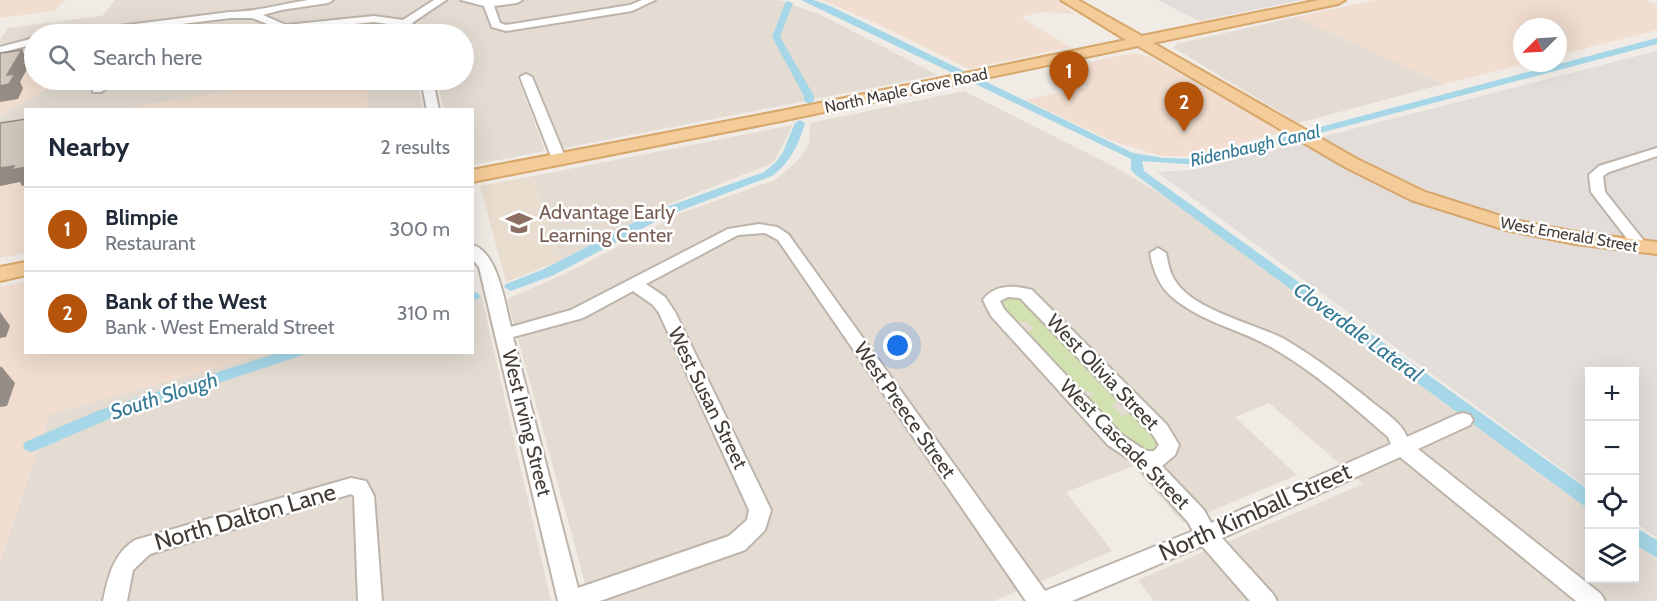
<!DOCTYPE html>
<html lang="en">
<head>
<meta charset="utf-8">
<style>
  :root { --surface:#fff; --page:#f2f2f3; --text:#1f2937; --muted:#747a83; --line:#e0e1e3; --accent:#b45309 }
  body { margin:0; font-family:Cabin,sans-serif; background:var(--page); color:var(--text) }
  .controls { position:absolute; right:18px; bottom:18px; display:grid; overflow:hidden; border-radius:0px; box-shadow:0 6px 24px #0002 }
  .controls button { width:54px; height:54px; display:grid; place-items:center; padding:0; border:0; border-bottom:2px solid var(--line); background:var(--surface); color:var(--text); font:30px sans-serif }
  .compass { position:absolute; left:1513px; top:18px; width:54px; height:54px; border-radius:50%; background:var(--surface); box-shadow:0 6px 24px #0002; rotate:246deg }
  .you { position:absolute; left:898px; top:346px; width:21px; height:21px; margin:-15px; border:4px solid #fff; border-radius:50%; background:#1a73e8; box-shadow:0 0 0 9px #1a73e833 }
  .badge { display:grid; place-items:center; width:39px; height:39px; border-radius:50%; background:var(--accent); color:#fff; font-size:20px; font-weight:700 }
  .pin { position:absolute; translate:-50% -50px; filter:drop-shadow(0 2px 3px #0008) }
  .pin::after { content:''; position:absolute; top:32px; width:21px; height:18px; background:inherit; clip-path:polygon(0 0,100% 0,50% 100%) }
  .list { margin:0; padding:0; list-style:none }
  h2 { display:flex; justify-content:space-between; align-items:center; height:78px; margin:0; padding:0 24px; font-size:26px }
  h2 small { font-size:20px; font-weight:400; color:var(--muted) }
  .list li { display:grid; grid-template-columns:39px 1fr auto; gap:18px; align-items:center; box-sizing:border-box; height:84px; padding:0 24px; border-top:2px solid var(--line) }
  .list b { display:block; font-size:22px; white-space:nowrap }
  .list p { margin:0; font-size:20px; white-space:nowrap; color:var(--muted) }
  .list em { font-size:20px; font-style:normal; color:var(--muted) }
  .icon { flex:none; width:33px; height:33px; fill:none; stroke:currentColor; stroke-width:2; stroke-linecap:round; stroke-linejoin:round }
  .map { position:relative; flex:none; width:1657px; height:601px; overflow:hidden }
  .search { position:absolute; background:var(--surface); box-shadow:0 6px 24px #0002; left:24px; top:24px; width:450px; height:66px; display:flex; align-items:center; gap:15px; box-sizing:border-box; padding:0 21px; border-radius:33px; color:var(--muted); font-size:22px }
  .panel { position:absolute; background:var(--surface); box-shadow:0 6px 24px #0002; left:24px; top:108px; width:450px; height:246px; border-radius:0px }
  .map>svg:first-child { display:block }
  .residential { fill:#e4dcd3 }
  .commercial { fill:#f1ded0 }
  .industrial { fill:#e2ddd9 }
  .education { fill:#e8ddcf }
  .green { fill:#d2e1b0 }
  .parking { fill:#e1dedc; fill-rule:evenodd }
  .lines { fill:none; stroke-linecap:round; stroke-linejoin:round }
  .canal { fill:#a5d7e8; fill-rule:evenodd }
  .minor-casing { stroke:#bdb4ab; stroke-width:4 }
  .major-casing { stroke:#d7a66b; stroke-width:4 }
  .minor { fill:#fff; fill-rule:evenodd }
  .major { fill:#f4cc99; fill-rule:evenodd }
  .shaded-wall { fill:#948c85 }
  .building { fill:#d3c8be; stroke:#948c85; stroke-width:1.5 }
  .labels { text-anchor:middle; stroke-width:5; stroke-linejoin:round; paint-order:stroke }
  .far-street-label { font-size:16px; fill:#423b35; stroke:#fff }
  .far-water-label { font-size:18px; font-style:italic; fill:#357994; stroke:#fff }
  .education-label { font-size:20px; fill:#785e54; stroke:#fff; text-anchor:start }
  .street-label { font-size:20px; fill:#423b35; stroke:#fff }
  .water-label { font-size:21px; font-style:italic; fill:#357994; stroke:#fff }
  .near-street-label { font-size:24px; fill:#423b35; stroke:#fff }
</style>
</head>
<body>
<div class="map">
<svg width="1657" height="601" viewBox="0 0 1657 601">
  <rect width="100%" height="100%" fill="#f0ebe4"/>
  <g class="residential">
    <path d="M 115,0 L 779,0 L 819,14 L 938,75 L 564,148 L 532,74 L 517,76 L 545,151 L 473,165 L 472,110 L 444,109 L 437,80 L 464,80 L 464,34 L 34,34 L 34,57 L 0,61 L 0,40 L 8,28 L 102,16 Z"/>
    <path d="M 1296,17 L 1444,84 L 1298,123 L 1174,48 L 1176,44 Z"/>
    <path d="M 62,80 L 303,80 L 118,109 L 26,110 L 25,124 L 0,129 L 0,116 Z"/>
    <path d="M 365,80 L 417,80 L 423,109 L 368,109 Z"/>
    <path d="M 964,91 L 1113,166 L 1169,199 L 1589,510 L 1590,578 L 1634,578 L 1635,543 L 1657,560 L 1657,601 L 1154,601 L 1138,580 L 1363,484 L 1269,403 L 1235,417 L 1297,475 L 1183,523 L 1133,466 L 1066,492 L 1112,551 L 994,601 L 590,601 L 507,299 L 571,271 L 681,213 L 775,180 L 797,161 L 809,145 L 810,123 Z"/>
    <path d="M 793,125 L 773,163 L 664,206 L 560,261 L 533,176 Z"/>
    <path d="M 481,294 L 551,601 L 0,601 L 0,562 L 50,414 L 270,353 L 472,352 L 473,297 Z"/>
  </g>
  <g class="commercial">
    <path d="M 0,0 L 66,0 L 54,11 L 0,18 Z"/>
    <path d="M 822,0 L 1058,0 L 1075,14 L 1044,12 L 1021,17 L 1069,47 L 969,69 L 878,24 Z"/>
    <path d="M 1376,0 L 1645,0 L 1657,4 L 1657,30 L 1558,55 L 1558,27 L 1522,27 L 1522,63 L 1527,63 L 1444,84 L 1296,17 Z"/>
    <path d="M 1132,53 L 1148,56 L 1283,132 L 1192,156 L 1162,156 L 1112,141 L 1026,100 L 1087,87 L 1061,68 Z"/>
    <path d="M 34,57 L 34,80 L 62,80 L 0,116 L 0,61 Z"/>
    <path d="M 303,80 L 365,80 L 368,109 L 118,109 Z"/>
    <path d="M 25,124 L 25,253 L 0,258 L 0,129 Z"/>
    <path d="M 25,282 L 26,352 L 270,353 L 50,414 L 0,562 L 0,287 Z"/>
  </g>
  <g class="industrial">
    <path d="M 1158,0 L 1302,0 L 1199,21 Z"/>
    <path d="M 1657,51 L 1657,538 L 1635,522 L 1634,372 L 1590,372 L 1589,489 L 1157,172 L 1193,170 Z"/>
  </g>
  <path class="education" d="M 533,176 L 560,261 L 506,282 L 480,186 Z"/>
  <path class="green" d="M 1010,297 L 1023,300 L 1122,400 L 1111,405 L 1122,416 L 1133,412 L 1156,436 L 1160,445 L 1156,451 C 1128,454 1103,416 1085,397 L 1095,394 L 1074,386 L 1025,333 L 1034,329 L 1026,321 L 1016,323 L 1002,308 L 1003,300 Z"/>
  <g class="parking">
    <path d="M 1299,150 L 1318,164 L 1217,193 L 1272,231 L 1379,197 L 1386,201 L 1396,201 L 1416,212 L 1488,233 L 1511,276 L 1372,326 L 1172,181 L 1177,174 L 1197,177 ZM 1410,233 L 1481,277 L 1453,287 L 1442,280 L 1376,304 L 1317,263 Z"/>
    <path d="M 1496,238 L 1540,246 L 1570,293 L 1544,304 L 1632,359 L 1576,267 L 1575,252 L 1641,261 L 1657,273 L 1657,532 L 1635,516 L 1634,372 L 1590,372 L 1589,483 L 1377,330 L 1515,279 Z"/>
  </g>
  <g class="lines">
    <g class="canal">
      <path d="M 801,0 L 813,0 L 828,5 L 1133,153 L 1164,158 L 1199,159 L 1657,38 L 1657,44 L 1199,165 L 1142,161 L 1144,171 L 1590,491 L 1590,508 L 1584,506 L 1136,175 L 1131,170 L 1131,159 Z"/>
      <path d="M 786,1 L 793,3 L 780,37 L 814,96 L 814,101 L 809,104 L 804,101 L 804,96 L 772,37 Z"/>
      <path d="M 800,120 L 805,123 C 799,144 790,163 772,176 L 666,216 L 554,275 L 511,291 L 504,287 L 506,284 L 544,269 L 658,210 L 764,172 L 776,162 L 783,152 L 795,123 Z"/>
      <path d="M 472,292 L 478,293 L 480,296 L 478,299 L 472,300 Z"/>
      <path d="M 281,352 L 305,352 L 303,355 L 109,419 L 37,450 L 31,452 L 25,450 L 23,446 L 25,442 L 97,411 Z"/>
      <path d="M 1634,527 L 1657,540 L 1657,558 L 1634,544 Z"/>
    </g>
    <g class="minor-casing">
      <g id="minor">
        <path d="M 308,0 L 333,0 L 328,3 L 281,10 L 263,15 L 286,25 L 374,16 L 403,20 L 434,0 L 446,0 L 412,23 L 418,28 L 420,34 L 410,34 L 408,30 L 402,26 L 374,22 L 285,31 L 252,18 L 230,18 L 101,34 L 75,34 L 80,31 L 230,12 C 257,12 281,4 308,0 Z"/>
        <path d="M 461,0 L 522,0 L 517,3 L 494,6 L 500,23 L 506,25 L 630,5 L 642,0 L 655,0 L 632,11 L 506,31 L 492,27 L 484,6 Z"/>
        <path d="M 34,38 L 34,44 L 0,53 L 0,47 Z"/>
        <path d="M 526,74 L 532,77 L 566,159 L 564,162 L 559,163 L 552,159 L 520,77 Z"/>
        <path d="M 106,80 L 119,80 L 101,92 L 93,92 L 93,88 Z"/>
        <path d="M 421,80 L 433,80 L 439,110 L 427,110 Z"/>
        <path d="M 1657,148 L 1657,156 L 1609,172 L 1603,176 L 1605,192 L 1648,246 L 1640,251 L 1635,249 L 1591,192 L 1589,175 L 1599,166 Z"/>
        <path d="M 759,224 L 777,227 L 788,234 L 1045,591 L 1193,531 L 1188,522 L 1135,463 L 1108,445 L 991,316 L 983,300 C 994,284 1015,285 1032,290 L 1167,425 L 1179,445 L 1175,455 L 1162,466 L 1204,510 L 1211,523 L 1391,444 L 1388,437 C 1351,405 1314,371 1271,347 C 1239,329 1201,322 1172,297 C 1159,286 1153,270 1150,253 L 1158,248 L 1166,253 C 1168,262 1169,271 1174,279 C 1192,311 1255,323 1286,340 C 1316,358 1344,379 1372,402 C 1384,412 1401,422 1407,437 L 1456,415 L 1463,413 L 1470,415 L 1473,420 L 1470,425 L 1418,449 L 1601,594 L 1605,601 L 1576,601 L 1400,457 L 1222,538 L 1273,594 L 1277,601 L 1250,601 L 1202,546 L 1072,601 L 1026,601 L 778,240 L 765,233 L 738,235 L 646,284 L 665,297 L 675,312 L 771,510 L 765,530 L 745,550 L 600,601 L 558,601 L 479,267 L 472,259 L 472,245 C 498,251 505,305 511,327 L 571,310 L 728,229 ZM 633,291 L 653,305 L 659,313 L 749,510 L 747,520 L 729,536 L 578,588 L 513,337 L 583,318 ZM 1008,297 L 1020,298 L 1153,435 L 1159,445 L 1154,451 L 1146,451 L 1122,435 L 1004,309 L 1000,301 Z"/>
        <path d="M 351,478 L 366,481 L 374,496 L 382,601 L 358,601 L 354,496 L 351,494 L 150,554 L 133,570 L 127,601 L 103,601 C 108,577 113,554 135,540 Z"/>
      </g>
    </g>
    <g class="major-casing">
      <g id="major">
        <path d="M 1061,0 L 1078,0 L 1142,36 L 1319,0 L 1345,0 L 1338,4 L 1153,43 L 1357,159 L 1425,192 L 1510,219 L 1575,232 L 1657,242 L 1657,254 L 1575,244 L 1506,230 L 1411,200 L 1345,167 L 1138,46 L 781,121 L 472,182 L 472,170 L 781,111 L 1126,40 Z"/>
        <path d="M 26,262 L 26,275 L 0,281 L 0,267 Z"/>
      </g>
    </g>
    <use href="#minor" class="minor"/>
    <use href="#major" class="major"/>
  </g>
  <g class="shaded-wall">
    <path d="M 22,50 L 30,64 L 20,82 L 23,88 L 18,99 L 0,102 L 0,86 Z"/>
    <path d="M 14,166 L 26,167 L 26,185 L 22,186 L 20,182 L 0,186 L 0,168 Z"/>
    <path d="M 0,312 L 10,326 L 6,337 L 0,338 Z"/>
    <path d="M 1,366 L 15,383 L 7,406 L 0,407 L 0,368 Z"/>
  </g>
  <g class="building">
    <path d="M 22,50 L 7,75 L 15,74 L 9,84 L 0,86 L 0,53 Z"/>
    <path d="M 26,119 L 26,167 L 12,170 L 14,166 L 0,168 L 0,123 Z"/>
  </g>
  <defs>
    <g id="school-bare" transform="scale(2.07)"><path d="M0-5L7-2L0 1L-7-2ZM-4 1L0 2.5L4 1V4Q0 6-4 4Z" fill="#8d6e63" stroke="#fff" stroke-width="2.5" paint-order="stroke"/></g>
  </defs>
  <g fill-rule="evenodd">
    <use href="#school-bare" x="519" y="223"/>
  </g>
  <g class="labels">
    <g class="far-street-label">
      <text transform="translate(906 90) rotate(-12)" y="6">North Maple Grove Road</text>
      <text transform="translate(1569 234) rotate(10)" y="6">West Emerald Street</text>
    </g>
    <g class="far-water-label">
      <text transform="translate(1255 146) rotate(-13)" y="6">Ridenbaugh Canal</text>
    </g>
    <g class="education-label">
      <text x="539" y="219">Advantage Early<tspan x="539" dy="23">Learning Center</tspan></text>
    </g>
    <g class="street-label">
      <text transform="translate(1103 372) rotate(46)" y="7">West Olivia Street</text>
      <text transform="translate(708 398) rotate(64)" y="7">West Susan Street</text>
      <text transform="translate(905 410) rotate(55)" y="7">West Preece Street</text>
      <text transform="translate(527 423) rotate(76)" y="7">West Irving Street</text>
      <text transform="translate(1125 444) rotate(45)" y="7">West Cascade Street</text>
    </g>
    <g class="water-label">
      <text transform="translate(1358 332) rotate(36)" y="7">Cloverdale Lateral</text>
      <text transform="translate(164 396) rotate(-18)" y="7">South Slough</text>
    </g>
    <g class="near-street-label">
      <text transform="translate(1255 512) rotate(-24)" y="8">North Kimball Street</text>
      <text transform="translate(245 517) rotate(-16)" y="8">North Dalton Lane</text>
    </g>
  </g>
</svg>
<div class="controls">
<button>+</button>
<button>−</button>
<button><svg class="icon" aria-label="locate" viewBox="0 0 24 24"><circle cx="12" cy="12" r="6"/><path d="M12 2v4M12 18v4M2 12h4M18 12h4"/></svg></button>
<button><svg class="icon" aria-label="layers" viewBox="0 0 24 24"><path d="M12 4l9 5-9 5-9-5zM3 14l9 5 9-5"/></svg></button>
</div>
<svg class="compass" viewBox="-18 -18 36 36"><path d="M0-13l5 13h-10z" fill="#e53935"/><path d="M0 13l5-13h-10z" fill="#747a83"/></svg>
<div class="you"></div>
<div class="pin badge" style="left:1069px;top:101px">1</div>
<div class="pin badge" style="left:1184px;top:132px">2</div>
<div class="search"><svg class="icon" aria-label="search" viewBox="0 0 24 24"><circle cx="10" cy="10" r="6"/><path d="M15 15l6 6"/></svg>Search here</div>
<section class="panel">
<h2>Nearby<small>2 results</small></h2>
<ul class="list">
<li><span class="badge">1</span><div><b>Blimpie</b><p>Restaurant</p></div><em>300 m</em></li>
<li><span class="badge">2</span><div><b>Bank of the West</b><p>Bank · West Emerald Street</p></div><em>310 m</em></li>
</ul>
</section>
</div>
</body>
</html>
